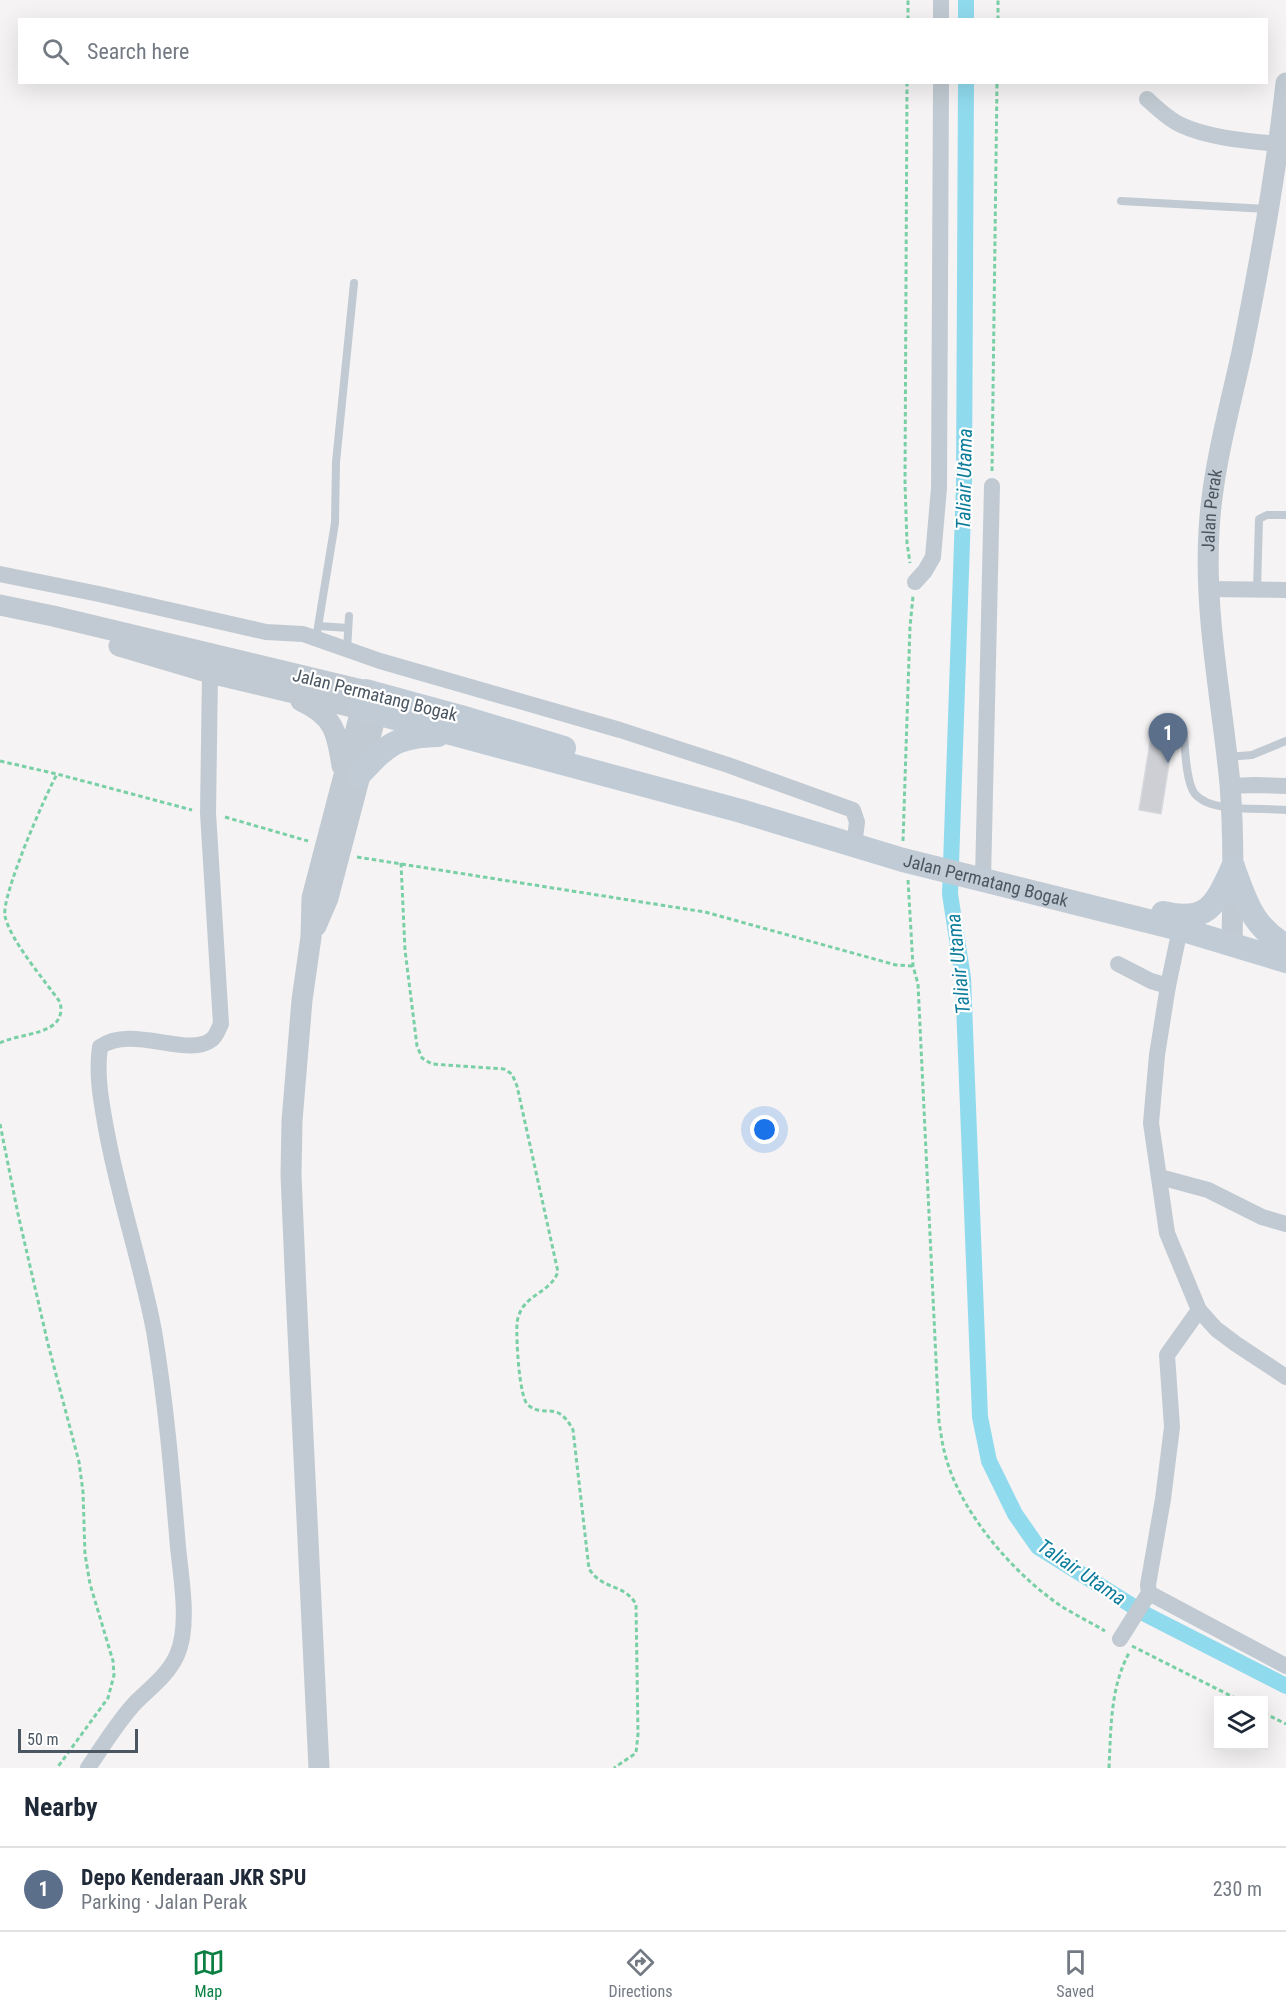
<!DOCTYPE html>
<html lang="en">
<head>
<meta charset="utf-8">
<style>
  :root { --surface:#fff; --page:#f2f2f3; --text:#1f2937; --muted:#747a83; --line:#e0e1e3; --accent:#0b8043 }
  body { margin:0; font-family:"Roboto Condensed",sans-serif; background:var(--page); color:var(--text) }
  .controls { position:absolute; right:18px; bottom:18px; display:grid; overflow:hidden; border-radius:0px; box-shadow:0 6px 24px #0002 }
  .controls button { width:54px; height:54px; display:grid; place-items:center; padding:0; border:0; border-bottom:2px solid var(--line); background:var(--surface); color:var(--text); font:30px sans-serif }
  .scale { position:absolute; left:18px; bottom:15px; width:120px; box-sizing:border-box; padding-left:6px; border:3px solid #4a5661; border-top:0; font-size:16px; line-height:21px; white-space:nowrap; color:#4a5661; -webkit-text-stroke:4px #fff; paint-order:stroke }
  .you { position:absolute; left:765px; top:1130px; width:21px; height:21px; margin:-15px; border:4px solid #fff; border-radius:50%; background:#1a73e8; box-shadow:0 0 0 9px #1a73e833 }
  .badge { display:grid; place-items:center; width:39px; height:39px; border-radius:50%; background:var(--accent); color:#fff; font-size:20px; font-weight:700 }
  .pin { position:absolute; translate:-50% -50px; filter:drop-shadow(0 2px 3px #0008) }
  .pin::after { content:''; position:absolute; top:32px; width:21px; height:18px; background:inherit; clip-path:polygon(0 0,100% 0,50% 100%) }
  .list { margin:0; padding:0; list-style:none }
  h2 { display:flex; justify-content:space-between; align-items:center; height:78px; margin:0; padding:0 24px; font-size:26px }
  h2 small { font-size:20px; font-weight:400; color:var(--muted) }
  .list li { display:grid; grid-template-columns:39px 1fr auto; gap:18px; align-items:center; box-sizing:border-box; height:84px; padding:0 24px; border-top:2px solid var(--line) }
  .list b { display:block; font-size:22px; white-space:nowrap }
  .list p { margin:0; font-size:20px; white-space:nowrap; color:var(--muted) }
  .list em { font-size:20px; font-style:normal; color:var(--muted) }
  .icon { flex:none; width:33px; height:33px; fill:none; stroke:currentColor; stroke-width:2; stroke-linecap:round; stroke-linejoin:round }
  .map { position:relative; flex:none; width:1286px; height:1768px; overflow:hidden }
  .search { position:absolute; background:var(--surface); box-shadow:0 6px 24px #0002; left:18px; right:18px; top:18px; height:66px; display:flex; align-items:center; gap:15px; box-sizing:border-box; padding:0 21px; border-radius:0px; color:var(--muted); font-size:22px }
  .sheet { height:162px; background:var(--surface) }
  nav { display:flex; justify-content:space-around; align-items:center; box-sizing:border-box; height:84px; border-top:2px solid var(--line); background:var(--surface); font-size:16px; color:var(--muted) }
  nav a { display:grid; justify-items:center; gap:3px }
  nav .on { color:var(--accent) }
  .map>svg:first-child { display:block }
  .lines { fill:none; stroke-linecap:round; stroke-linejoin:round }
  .canal { stroke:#90daee; stroke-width:16 }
  .building { fill:#cdcfd5; stroke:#d7d9de; stroke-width:1.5 }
  .path { stroke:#7ad0a6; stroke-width:3; stroke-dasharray:4.5 3; stroke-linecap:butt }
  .service { stroke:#c1cad2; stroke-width:8 }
  .minor { stroke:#c1cad2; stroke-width:16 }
  .tertiary { stroke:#c1cad2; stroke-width:21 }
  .secondary { stroke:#c1cbd6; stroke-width:24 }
  .labels { text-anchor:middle; stroke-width:4.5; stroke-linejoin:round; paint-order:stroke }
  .street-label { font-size:18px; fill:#4a5661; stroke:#fff }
  .water-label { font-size:20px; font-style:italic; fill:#0c7c9b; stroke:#fff }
</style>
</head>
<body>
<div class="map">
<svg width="1286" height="1768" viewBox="0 0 1286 1768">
  <rect width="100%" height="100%" fill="#f5f3f3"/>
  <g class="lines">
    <g class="canal">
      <path d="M 966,20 L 966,0"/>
      <path d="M 966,82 L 964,484 L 950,894 L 963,978 L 980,1417 L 989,1461 L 1015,1514 L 1038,1547 L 1147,1615 L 1286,1686"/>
    </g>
  </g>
  <path class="building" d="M 1151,736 L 1173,739 L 1161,814 L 1139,810 Z"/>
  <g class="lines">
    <g class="path">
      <path d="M 908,20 L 908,0"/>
      <path d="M 998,20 L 998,0"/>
      <path d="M 907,82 L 905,483 L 907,543 L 910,563"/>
      <path d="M 992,471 L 997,82"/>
      <path d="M 0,761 L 57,774 L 192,810"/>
      <path d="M 225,817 L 308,841"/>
      <path d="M 903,841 L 910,627 L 913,596"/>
      <path d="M 357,857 L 705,912 L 896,965 L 913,966"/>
      <path d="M 401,863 L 405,950 L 417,1046 L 422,1058 L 432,1064 L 504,1069 L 512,1074 L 517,1086 L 558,1272 C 550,1291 534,1292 523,1307 C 520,1311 517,1319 517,1324 C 516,1337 519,1398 528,1405 C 545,1419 557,1399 573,1430 L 589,1569 C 604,1591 623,1583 636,1604 L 638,1734 L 636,1753 L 614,1768"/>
      <path d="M 908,880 L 913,966 L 918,984 L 939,1422 C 941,1433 942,1444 945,1454 C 958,1507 1006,1565 1050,1598 C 1066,1611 1087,1620 1105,1631"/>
      <path d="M 0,1043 C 21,1032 68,1036 60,1002 C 45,981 10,940 5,916 C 1,896 45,796 57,774"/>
      <path d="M 0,1124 L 18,1214 L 48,1344 L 79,1462 L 83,1492 L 85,1554 L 90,1584 L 113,1661 L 114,1675 L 108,1698 L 57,1768"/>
      <path d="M 1132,1646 L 1239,1700"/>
      <path d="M 1264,1713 L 1286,1724"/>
      <path d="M 1109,1768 C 1111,1729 1110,1688 1129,1653"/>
    </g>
    <g class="service">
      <path d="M 1121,201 L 1267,209"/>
      <path d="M 1257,589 L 1259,519 L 1267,515 L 1286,515"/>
      <path d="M 319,626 L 348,628"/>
      <path d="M 316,639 L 335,523 L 336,462 L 354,283"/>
      <path d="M 347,650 L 349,616"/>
      <path d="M 1184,734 C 1185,749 1186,783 1195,794 C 1212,814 1261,807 1286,810"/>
      <path d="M 1227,757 L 1252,755 L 1286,741"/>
    </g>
    <g class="minor">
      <path d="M 941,20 L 941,0"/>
      <path d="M 1147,99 C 1157,108 1168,119 1181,125 C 1208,138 1249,141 1279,144"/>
      <path d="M 0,574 L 99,594 L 266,632 L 303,634 L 380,661 L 620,730 L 728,765 L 853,810 L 857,822 L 854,846"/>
      <path d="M 915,582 L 925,571 L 933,557 L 939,488 L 941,82"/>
      <path d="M 1209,589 L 1286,590"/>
      <path d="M 1230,786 L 1255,785 L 1286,786"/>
      <path d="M 983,880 L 992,486"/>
      <path d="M 1180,929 L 1168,986 L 1157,1055 L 1151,1123 L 1167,1233 L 1199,1310 L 1216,1329 L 1236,1344 L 1286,1377"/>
      <path d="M 1118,964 L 1151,981 L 1168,986"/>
      <path d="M 1160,1177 L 1208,1190 L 1262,1217 L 1286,1224"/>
      <path d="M 1149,1593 L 1286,1666"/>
      <path d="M 1120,1639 L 1149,1593 L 1148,1585 L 1163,1499 L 1172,1427 L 1167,1355 L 1199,1310"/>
      <path d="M 88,1768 C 103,1746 118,1721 136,1702 C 151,1687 168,1675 177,1655 C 190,1626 181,1578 178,1547 C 172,1475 166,1402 154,1331 C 141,1262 118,1196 106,1128 C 101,1101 96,1074 100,1047 C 131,1024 188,1058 211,1040 C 216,1037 218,1030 221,1024 L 208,813 L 210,673"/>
    </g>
    <g class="tertiary">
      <path d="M 0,605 L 53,616 L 366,691 L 312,898 L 311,937 L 302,1000 L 292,1121 L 291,1175 L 296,1291 L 319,1768"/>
      <path d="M 119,646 L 210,673 L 361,709"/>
      <path d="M 301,701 C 334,716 337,732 342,766"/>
      <path d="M 316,926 L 328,898 L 380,699"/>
      <path id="s1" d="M 1232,943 C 1233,890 1234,837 1230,784 C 1222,700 1204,616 1209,531 C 1212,471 1229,411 1242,352 C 1260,263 1276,174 1286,83"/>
    </g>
    <g class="secondary">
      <path d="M 366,691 L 461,717 L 564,748"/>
      <path id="s2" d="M 361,709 L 741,811 L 903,860 L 1180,929 L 1286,961"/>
      <path d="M 359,775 C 387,745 395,736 438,735"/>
      <path d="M 1233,867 C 1246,902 1252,926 1286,946"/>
      <path d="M 1163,913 C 1208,924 1216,904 1233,867"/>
    </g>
  </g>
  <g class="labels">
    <g class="street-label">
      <text dy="6" stroke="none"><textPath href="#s1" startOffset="434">Jalan Perak</textPath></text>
      <text transform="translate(375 695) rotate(14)" y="6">Jalan Permatang Bogak</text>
      <text dy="6" stroke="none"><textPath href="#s2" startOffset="648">Jalan Permatang Bogak</textPath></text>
    </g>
    <g class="water-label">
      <text transform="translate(964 479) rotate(-89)" y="7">Taliair Utama</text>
      <text transform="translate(958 964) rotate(-96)" y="7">Taliair Utama</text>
      <text transform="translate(1082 1572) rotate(34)" y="7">Taliair Utama</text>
    </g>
  </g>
</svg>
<div class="controls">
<button><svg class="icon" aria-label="layers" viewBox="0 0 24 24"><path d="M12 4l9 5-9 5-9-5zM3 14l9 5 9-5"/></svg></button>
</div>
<div class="scale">50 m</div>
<div class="you"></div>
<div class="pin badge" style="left:1168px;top:763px;background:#5c6f8a">1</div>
<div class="search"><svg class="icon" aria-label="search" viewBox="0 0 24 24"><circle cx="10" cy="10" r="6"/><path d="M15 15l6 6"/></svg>Search here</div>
</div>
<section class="sheet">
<h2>Nearby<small></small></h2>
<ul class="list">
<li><span class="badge" style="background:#5c6f8a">1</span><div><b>Depo Kenderaan JKR SPU</b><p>Parking · Jalan Perak</p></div><em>230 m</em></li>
</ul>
</section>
<nav>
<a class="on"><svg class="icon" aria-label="map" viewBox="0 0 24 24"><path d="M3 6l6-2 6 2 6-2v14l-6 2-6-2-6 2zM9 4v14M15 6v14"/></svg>Map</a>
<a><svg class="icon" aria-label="directions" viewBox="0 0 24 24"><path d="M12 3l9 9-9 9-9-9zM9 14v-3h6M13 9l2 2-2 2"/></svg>Directions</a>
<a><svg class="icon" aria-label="saved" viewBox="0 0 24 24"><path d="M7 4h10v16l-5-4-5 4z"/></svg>Saved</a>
</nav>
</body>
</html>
